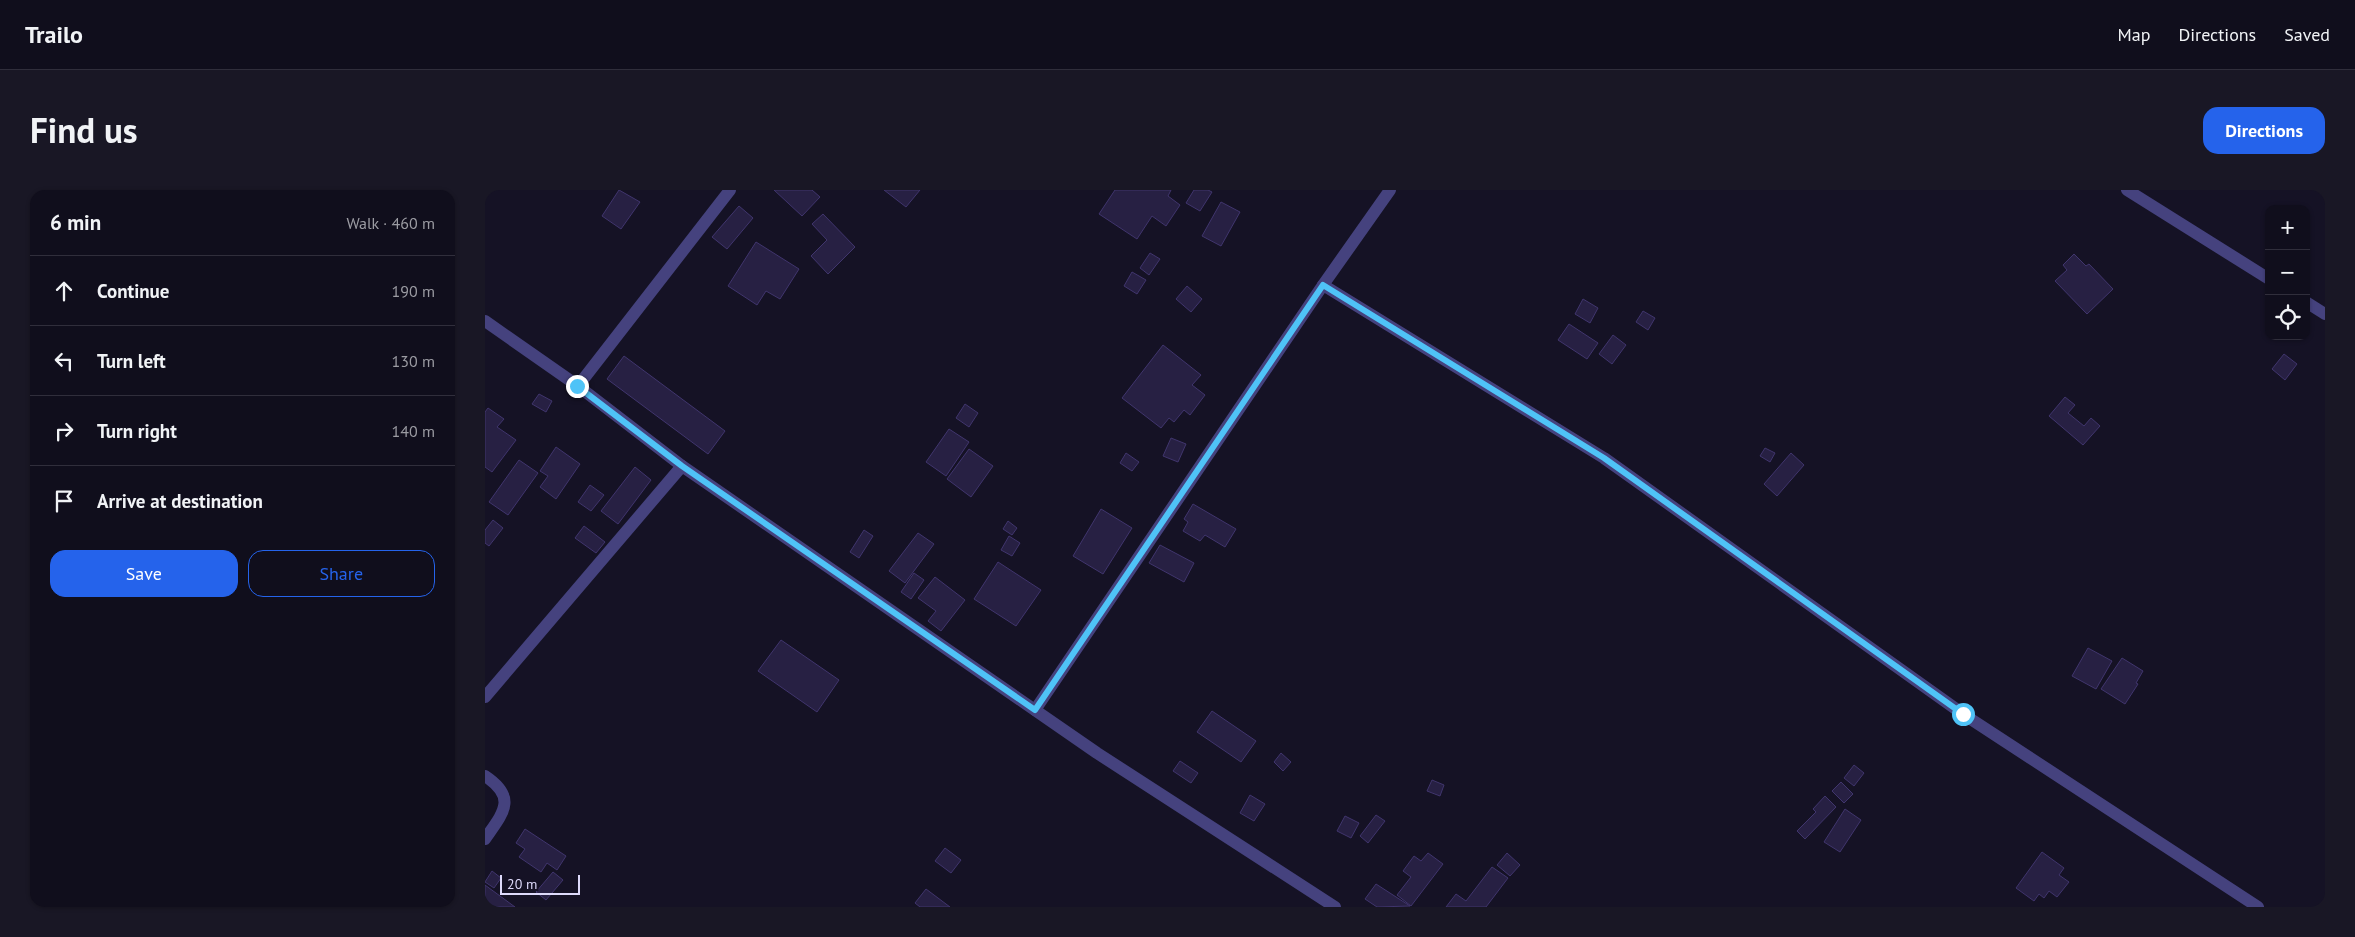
<!DOCTYPE html>
<html lang="en">
<head>
<meta charset="utf-8">
<style>
  :root { --surface:#100e1c; --page:#191725; --text:#f1f3f6; --muted:#9c9ca3; --line:#302e3b; --accent:#2563eb }
  body { margin:0; font-family:"PT Sans",sans-serif; background:var(--page); color:var(--text) }
  .controls { position:absolute; right:15px; top:15px; display:grid; overflow:hidden; border-radius:10px; box-shadow:0 1px 4px #0004 }
  .controls button { width:45px; height:45px; display:grid; place-items:center; padding:0; border:0; border-bottom:1px solid var(--line); background:var(--surface); color:var(--text); font:25px sans-serif }
  .scale { position:absolute; left:15px; bottom:12px; width:80px; box-sizing:border-box; padding-left:5px; border:2px solid #dedafb; border-top:0; font-size:14px; line-height:18px; white-space:nowrap; color:#dedafb; -webkit-text-stroke:4px #151225; paint-order:stroke }
  .stop { position:absolute; width:15px; height:15px; margin:-11px; border:4px solid #4fc3f7; border-radius:50%; background:#fff }
  .stop.end { background:#4fc3f7; border-color:#fff; box-shadow:0 1px 5px #0008 }
  .list { margin:0; padding:0; list-style:none }
  h2 { display:flex; justify-content:space-between; align-items:center; height:65px; margin:0; padding:0 20px; font-size:21px }
  h2 small { font-size:16px; font-weight:400; color:var(--muted) }
  .list li { display:grid; grid-template-columns:32px 1fr auto; gap:15px; align-items:center; box-sizing:border-box; height:70px; padding:0 20px; border-top:1px solid var(--line) }
  .list b { display:block; font-size:19px; white-space:nowrap }
  .list em { font-size:16px; font-style:normal; color:var(--muted) }
  .actions { display:flex; gap:10px; padding:15px 20px }
  .actions a { flex:1; padding:11px 0; border:1px solid var(--accent); border-radius:15px; text-align:center; font-size:18px; color:var(--accent) }
  .actions .main { background:var(--accent); color:#fff }
  .icon { flex:none; width:28px; height:28px; fill:none; stroke:currentColor; stroke-width:2; stroke-linecap:round; stroke-linejoin:round }
  .map { position:relative; flex:none; width:1840px; height:717px; overflow:hidden; border-radius:15px }
  header { display:flex; align-items:center; gap:30px; box-sizing:border-box; height:70px; padding:0 25px; background:var(--surface); border-bottom:1px solid var(--line) }
  header strong { font-size:24px }
  nav { display:flex; gap:28px; margin-inline-start:auto; font-size:18px }
  .intro { display:flex; align-items:center; justify-content:space-between; box-sizing:border-box; height:120px; padding:0 30px }
  h1 { margin:0; font-size:35px }
  .button { padding:12px 22px; border-radius:15px; background:var(--accent); color:#fff; font-size:18px; font-weight:700 }
  main { display:flex; gap:30px; padding:0 30px }
  aside { flex:1; background:var(--surface); border-radius:15px; box-shadow:0 1px 4px #0004 }
  .map>svg:first-child { display:block }
  .building { fill:#272043; stroke:#40356d }
  .lines { fill:none; stroke-linecap:round; stroke-linejoin:round }
  .minor { stroke:#45427e; stroke-width:12 }
  .route { stroke:#4fc3f7; stroke-width:6 }
</style>
</head>
<body>
<header>
<strong>Trailo</strong>
<nav><a>Map</a><a>Directions</a><a>Saved</a></nav>
</header>
<div class="intro"><h1>Find us</h1><a class="button">Directions</a></div>
<main>
<aside>
<h2>6 min<small>Walk · 460 m</small></h2>
<ul class="list">
<li><svg class="icon" aria-label="ahead" viewBox="0 0 24 24"><path d="M12 20V5M6 11l6-6 6 6"/></svg><div><b>Continue</b></div><em>190 m</em></li>
<li><svg class="icon" aria-label="left" viewBox="0 0 24 24"><path d="M17 20v-9H6M10 6l-5 5 5 5"/></svg><div><b>Turn left</b></div><em>130 m</em></li>
<li><svg class="icon" aria-label="right" viewBox="0 0 24 24"><path d="M7 20v-9h11M14 6l5 5-5 5"/></svg><div><b>Turn right</b></div><em>140 m</em></li>
<li><svg class="icon" aria-label="arrive" viewBox="0 0 24 24"><path d="M6 21V4h12l-3 4 3 4H6"/></svg><div><b>Arrive at destination</b></div></li>
</ul>
<div class="actions"><a class="main">Save</a><a>Share</a></div>
</aside>
<div class="map">
<svg width="1840" height="717" viewBox="0 0 1840 717">
  <rect width="100%" height="100%" fill="#151225"/>
  <g class="building">
    <path d="M 134,0 L 155,12 L 136,39 L 117,26 Z"/>
    <path d="M 289,0 L 327,0 L 335,7 L 317,26 Z"/>
    <path d="M 399,0 L 435,0 L 421,17 Z"/>
    <path d="M 630,0 L 686,0 L 683,6 L 695,15 L 681,36 L 667,26 L 652,49 L 614,24 Z"/>
    <path d="M 709,0 L 723,0 L 727,2 L 715,21 L 701,13 Z"/>
    <path d="M 736,12 L 755,22 L 736,56 L 717,46 Z"/>
    <path d="M 254,16 L 268,28 L 242,59 L 227,47 Z"/>
    <path d="M 338,24 L 370,57 L 343,84 L 326,66 L 342,50 L 327,34 Z"/>
    <path d="M 271,52 L 314,79 L 295,109 L 281,101 L 272,115 L 243,96 Z"/>
    <path d="M 665,63 L 675,69 L 664,85 L 655,78 Z"/>
    <path d="M 1589,64 L 1601,76 L 1604,74 L 1628,99 L 1602,124 L 1570,91 L 1582,80 L 1578,75 Z"/>
    <path d="M 647,82 L 661,90 L 652,104 L 639,96 Z"/>
    <path d="M 702,96 L 717,109 L 706,122 L 691,109 Z"/>
    <path d="M 1098,109 L 1113,118 L 1105,133 L 1090,124 Z"/>
    <path d="M 1158,121 L 1170,128 L 1163,140 L 1151,132 Z"/>
    <path d="M 1084,134 L 1113,153 L 1102,169 L 1073,150 Z"/>
    <path d="M 1128,145 L 1141,155 L 1127,174 L 1114,164 Z"/>
    <path d="M 678,155 L 716,185 L 707,195 L 720,205 L 705,225 L 699,220 L 689,232 L 684,228 L 676,238 L 637,208 Z"/>
    <path d="M 1799,164 L 1812,174 L 1800,190 L 1787,179 Z"/>
    <path d="M 139,166 L 240,241 L 223,264 L 122,189 Z"/>
    <path d="M 54,204 L 67,211 L 61,222 L 47,214 Z"/>
    <path d="M 1580,207 L 1590,215 L 1583,223 L 1599,236 L 1606,228 L 1615,236 L 1598,255 L 1564,226 Z"/>
    <path d="M 480,214 L 493,223 L 484,237 L 471,228 Z"/>
    <path d="M 3,218 L 19,229 L 12,237 L 31,250 L 7,282 L 0,277 L 0,222 Z"/>
    <path d="M 464,239 L 484,252 L 461,286 L 441,272 Z"/>
    <path d="M 686,248 L 701,254 L 693,272 L 678,266 Z"/>
    <path d="M 71,257 L 95,274 L 71,309 L 55,297 L 63,286 L 55,281 Z"/>
    <path d="M 1280,258 L 1290,263 L 1285,272 L 1275,266 Z"/>
    <path d="M 484,259 L 508,276 L 486,307 L 462,289 Z"/>
    <path d="M 641,263 L 654,272 L 647,281 L 635,273 Z"/>
    <path d="M 1306,263 L 1319,275 L 1292,306 L 1279,294 Z"/>
    <path d="M 34,270 L 53,283 L 23,325 L 4,312 Z"/>
    <path d="M 150,277 L 166,290 L 133,334 L 116,321 Z"/>
    <path d="M 105,295 L 119,305 L 106,321 L 93,312 Z"/>
    <path d="M 708,314 L 751,339 L 740,357 L 720,345 L 715,351 L 698,341 L 703,332 L 699,329 Z"/>
    <path d="M 616,319 L 647,338 L 618,384 L 588,366 Z"/>
    <path d="M 8,330 L 18,338 L 4,356 L 0,353 L 0,340 Z"/>
    <path d="M 523,331 L 532,338 L 527,345 L 518,339 Z"/>
    <path d="M 99,336 L 120,352 L 111,363 L 90,348 Z"/>
    <path d="M 379,340 L 388,346 L 374,368 L 365,362 Z"/>
    <path d="M 433,343 L 449,354 L 420,393 L 404,381 Z"/>
    <path d="M 524,346 L 535,353 L 527,366 L 516,360 Z"/>
    <path d="M 675,355 L 709,373 L 699,392 L 664,373 Z"/>
    <path d="M 513,372 L 556,400 L 531,436 L 489,409 Z"/>
    <path d="M 429,383 L 439,390 L 426,409 L 416,402 Z"/>
    <path d="M 450,387 L 480,410 L 456,441 L 443,431 L 451,421 L 433,408 Z"/>
    <path d="M 296,450 L 354,490 L 332,522 L 273,481 Z"/>
    <path d="M 1603,458 L 1627,471 L 1611,499 L 1587,486 Z"/>
    <path d="M 1637,468 L 1658,481 L 1651,493 L 1653,494 L 1640,514 L 1616,499 Z"/>
    <path d="M 727,521 L 771,551 L 756,572 L 712,542 Z"/>
    <path d="M 796,563 L 806,572 L 798,581 L 789,572 Z"/>
    <path d="M 695,571 L 713,583 L 706,593 L 688,581 Z"/>
    <path d="M 1369,575 L 1379,583 L 1369,596 L 1359,588 Z"/>
    <path d="M 947,590 L 959,595 L 955,606 L 942,601 Z"/>
    <path d="M 1356,592 L 1368,604 L 1359,613 L 1347,601 Z"/>
    <path d="M 765,605 L 780,614 L 769,631 L 755,623 Z"/>
    <path d="M 1340,606 L 1351,617 L 1320,649 L 1312,641 L 1331,622 L 1328,619 Z"/>
    <path d="M 1360,619 L 1376,630 L 1355,662 L 1339,652 Z"/>
    <path d="M 891,625 L 900,631 L 883,653 L 875,646 Z"/>
    <path d="M 860,626 L 874,633 L 866,648 L 852,641 Z"/>
    <path d="M 40,639 L 81,666 L 72,680 L 62,673 L 56,682 L 34,667 L 40,659 L 31,653 Z"/>
    <path d="M 460,658 L 476,670 L 466,683 L 450,671 Z"/>
    <path d="M 1557,662 L 1579,678 L 1574,685 L 1584,692 L 1572,707 L 1564,701 L 1559,708 L 1554,704 L 1549,711 L 1531,698 Z"/>
    <path d="M 943,663 L 958,674 L 926,716 L 912,705 L 926,687 L 918,681 L 929,666 L 936,671 Z"/>
    <path d="M 1022,663 L 1035,675 L 1025,686 L 1012,675 Z"/>
    <path d="M 1007,677 L 1023,688 L 1001,717 L 961,717 L 971,704 L 981,711 Z"/>
    <path d="M 7,681 L 16,688 L 9,698 L 0,692 Z"/>
    <path d="M 68,682 L 78,690 L 61,710 L 51,702 Z"/>
    <path d="M 891,694 L 925,716 L 892,717 L 880,709 Z"/>
    <path d="M 0,695 L 30,717 L 0,717 Z"/>
    <path d="M 441,699 L 465,717 L 435,717 L 430,713 Z"/>
  </g>
  <g class="lines">
    <g class="minor">
      <path d="M 1642,0 L 1784,89"/>
      <path d="M 838,95 L 1119,268 L 1478,524 L 1773,717"/>
      <path d="M 1821,112 L 1840,124"/>
      <path d="M 0,131 L 93,196 L 197,276 L 612,563 L 850,717"/>
      <path d="M 93,196 L 245,0"/>
      <path d="M 0,507 L 197,276"/>
      <path d="M 550,520 L 838,95 L 905,0"/>
      <path d="M 0,586 C 33,608 18,623 0,649"/>
    </g>
  </g>
  <g class="lines">
    <path class="route" d="M 92,196 L 197,276 L 550,520 L 838,95 L 1119,268 L 1478,524"/>
  </g>
</svg>
<div class="controls">
<button>+</button>
<button>−</button>
<button><svg class="icon" aria-label="locate" viewBox="0 0 24 24"><circle cx="12" cy="12" r="6"/><path d="M12 2v4M12 18v4M2 12h4M18 12h4"/></svg></button>
</div>
<div class="scale">20 m</div>
<div class="stop" style="left:1478px;top:524px"></div>
<div class="stop end" style="left:92px;top:196px"></div>
</div>
</main>
</body>
</html>
